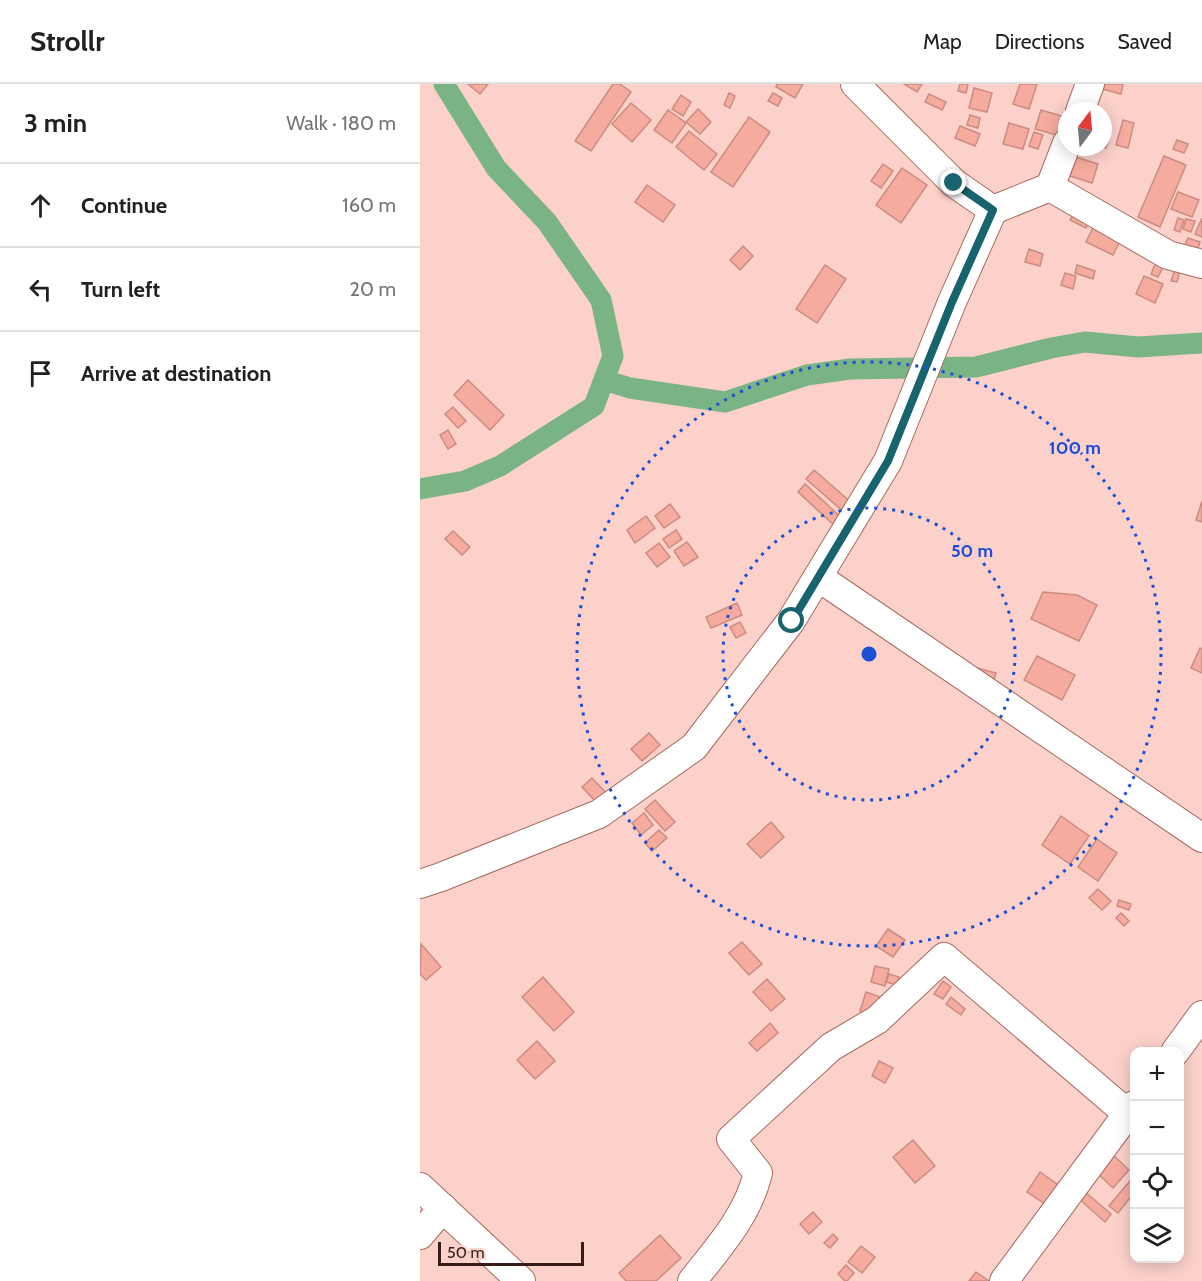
<!DOCTYPE html>
<html lang="en">
<head>
<meta charset="utf-8">
<style>
  :root { --surface:#fff; --page:#f6f6f6; --text:#202124; --muted:#757577; --line:#e0e0e0 }
  body { margin:0; font-family:Cabin,sans-serif; background:var(--page); color:var(--text) }
  .controls { position:absolute; right:18px; bottom:18px; display:grid; overflow:hidden; border-radius:12px; box-shadow:0 3px 15px #0003 }
  .controls button { width:54px; height:54px; display:grid; place-items:center; padding:0; border:0; border-bottom:2px solid var(--line); background:var(--surface); color:var(--text); font:30px sans-serif }
  .compass { position:absolute; left:638px; top:18px; width:54px; height:54px; border-radius:50%; background:var(--surface); box-shadow:0 3px 15px #0003; rotate:16deg }
  .scale { position:absolute; left:18px; bottom:15px; width:146px; box-sizing:border-box; padding-left:6px; border:3px solid #351c18; border-top:0; font-size:16px; line-height:21px; white-space:nowrap; color:#351c18; -webkit-text-stroke:4px #fbd1ca; paint-order:stroke }
  .stop { position:absolute; width:18px; height:18px; margin:-14px; border:4px solid #17636e; border-radius:50%; background:#fff }
  .stop.end { background:#17636e; border-color:#fff; box-shadow:0 2px 6px #0008 }
  .list { margin:0; padding:0; list-style:none }
  h2 { display:flex; justify-content:space-between; align-items:center; height:78px; margin:0; padding:0 24px; font-size:26px }
  h2 small { font-size:20px; font-weight:400; color:var(--muted) }
  .list li { display:grid; grid-template-columns:39px 1fr auto; gap:18px; align-items:center; box-sizing:border-box; height:84px; padding:0 24px; border-top:2px solid var(--line) }
  .list b { display:block; font-size:22px; white-space:nowrap }
  .list em { font-size:20px; font-style:normal; color:var(--muted) }
  .icon { flex:none; width:33px; height:33px; fill:none; stroke:currentColor; stroke-width:2; stroke-linecap:round; stroke-linejoin:round }
  .map { position:relative; flex:none; width:782px; height:1197px; overflow:hidden }
  header { display:flex; align-items:center; gap:36px; box-sizing:border-box; height:84px; padding:0 30px; background:var(--surface); border-bottom:2px solid var(--line) }
  header strong { font-size:28px }
  nav { display:flex; gap:33px; margin-inline-start:auto; font-size:21px }
  main { display:flex }
  aside { flex:1; background:var(--surface) }
  .map>svg:first-child { display:block }
  .lines { fill:none; stroke-linecap:round; stroke-linejoin:round }
  .canal { stroke:#7ab384; stroke-width:21 }
  .building { fill:#f6ab9f; stroke:#cb8c81; stroke-width:1.5 }
  .minor-casing { stroke:#a66a60; stroke-width:30 }
  .minor { stroke:#fff; stroke-width:28 }
  .route { stroke:#17636e; stroke-width:8 }
  .ring { fill:none; stroke:#1d4ed8; stroke-width:3; stroke-dasharray:3 6 }
  .centre { fill:#1d4ed8; stroke:#fbd1ca; stroke-width:3 }
  .ring-label { font-size:18px; text-anchor:middle; font-weight:bold; fill:#1d4ed8; stroke:#fbd1ca; stroke-width:4.5; stroke-linejoin:round; paint-order:stroke }
</style>
</head>
<body>
<header>
<strong>Strollr</strong>
<nav><a>Map</a><a>Directions</a><a>Saved</a></nav>
</header>
<main>
<aside>
<h2>3 min<small>Walk · 180 m</small></h2>
<ul class="list">
<li><svg class="icon" aria-label="ahead" viewBox="0 0 24 24"><path d="M12 20V5M6 11l6-6 6 6"/></svg><div><b>Continue</b></div><em>160 m</em></li>
<li><svg class="icon" aria-label="left" viewBox="0 0 24 24"><path d="M17 20v-9H6M10 6l-5 5 5 5"/></svg><div><b>Turn left</b></div><em>20 m</em></li>
<li><svg class="icon" aria-label="arrive" viewBox="0 0 24 24"><path d="M6 21V4h12l-3 4 3 4H6"/></svg><div><b>Arrive at destination</b></div></li>
</ul>
</aside>
<div class="map">
<svg width="782" height="1197" viewBox="0 0 782 1197">
  <rect width="100%" height="100%" fill="#fbd1ca"/>
  <g class="lines">
    <g class="canal">
      <path d="M 184,296 L 210,304 L 305,318 L 387,291 L 430,285 L 556,283 L 631,264 L 665,258 L 718,263 L 782,259"/>
      <path d="M 0,405 L 45,397 L 80,382 L 174,322 L 193,272 L 181,216 L 127,138 L 76,84 L 24,0"/>
    </g>
  </g>
  <g class="building">
    <path d="M 48,0 L 68,0 L 60,10 Z"/>
    <path d="M 193,0 L 200,0 L 211,8 L 171,67 L 155,57 Z"/>
    <path d="M 357,0 L 383,0 L 375,14 L 356,3 Z"/>
    <path d="M 484,0 L 502,0 L 497,8 Z"/>
    <path d="M 540,0 L 548,0 L 546,9 L 538,7 Z"/>
    <path d="M 600,0 L 617,0 L 609,25 L 593,20 Z"/>
    <path d="M 683,0 L 703,0 L 701,10 L 682,5 Z"/>
    <path d="M 554,4 L 572,9 L 567,28 L 549,24 Z"/>
    <path d="M 309,9 L 315,12 L 310,24 L 304,21 Z"/>
    <path d="M 353,9 L 362,14 L 358,22 L 348,17 Z"/>
    <path d="M 509,10 L 526,18 L 522,26 L 505,18 Z"/>
    <path d="M 261,11 L 271,18 L 263,32 L 252,25 Z"/>
    <path d="M 211,19 L 231,36 L 212,58 L 192,40 Z"/>
    <path d="M 278,25 L 291,38 L 280,50 L 266,38 Z"/>
    <path d="M 248,26 L 266,39 L 252,59 L 234,46 Z"/>
    <path d="M 621,26 L 645,33 L 640,52 L 615,45 Z"/>
    <path d="M 550,31 L 560,34 L 558,44 L 547,41 Z"/>
    <path d="M 329,33 L 350,48 L 313,103 L 291,88 Z"/>
    <path d="M 703,36 L 714,39 L 708,64 L 696,61 Z"/>
    <path d="M 589,39 L 609,45 L 603,65 L 583,60 Z"/>
    <path d="M 540,42 L 560,50 L 555,62 L 535,54 Z"/>
    <path d="M 269,47 L 297,70 L 284,86 L 256,63 Z"/>
    <path d="M 614,48 L 623,51 L 618,65 L 609,62 Z"/>
    <path d="M 683,51 L 690,53 L 686,64 L 683,63 Z"/>
    <path d="M 757,56 L 768,60 L 764,69 L 753,65 Z"/>
    <path d="M 744,72 L 766,81 L 740,143 L 718,133 Z"/>
    <path d="M 656,73 L 678,80 L 672,99 L 650,92 Z"/>
    <path d="M 463,80 L 473,87 L 461,104 L 451,97 Z"/>
    <path d="M 482,84 L 507,101 L 481,139 L 456,121 Z"/>
    <path d="M 227,101 L 255,121 L 243,138 L 215,118 Z"/>
    <path d="M 758,108 L 779,116 L 772,133 L 751,125 Z"/>
    <path d="M 656,125 L 672,133 L 666,144 L 650,136 Z"/>
    <path d="M 758,134 L 764,136 L 760,148 L 754,146 Z"/>
    <path d="M 782,134 L 782,153 L 775,150 Z"/>
    <path d="M 766,135 L 775,137 L 771,148 L 763,145 Z"/>
    <path d="M 676,138 L 703,151 L 693,171 L 666,158 Z"/>
    <path d="M 768,154 L 780,158 L 777,168 L 764,163 Z"/>
    <path d="M 323,162 L 333,172 L 320,186 L 310,176 Z"/>
    <path d="M 609,165 L 623,170 L 620,182 L 605,178 Z"/>
    <path d="M 737,176 L 745,179 L 738,193 L 731,190 Z"/>
    <path d="M 405,181 L 426,195 L 397,239 L 376,225 Z"/>
    <path d="M 657,181 L 675,187 L 673,195 L 655,189 Z"/>
    <path d="M 755,185 L 760,187 L 757,198 L 751,197 Z"/>
    <path d="M 645,189 L 656,192 L 653,205 L 641,201 Z"/>
    <path d="M 724,192 L 743,200 L 735,219 L 716,210 Z"/>
    <path d="M 48,296 L 84,331 L 70,346 L 34,311 Z"/>
    <path d="M 33,323 L 46,337 L 38,344 L 25,330 Z"/>
    <path d="M 28,346 L 36,360 L 28,365 L 20,351 Z"/>
    <path d="M 394,386 L 433,420 L 425,429 L 386,395 Z"/>
    <path d="M 385,400 L 426,438 L 419,446 L 378,408 Z"/>
    <path d="M 782,417 L 782,438 L 776,436 Z"/>
    <path d="M 250,420 L 260,433 L 244,444 L 235,432 Z"/>
    <path d="M 226,432 L 235,444 L 215,459 L 207,446 Z"/>
    <path d="M 256,446 L 262,455 L 249,464 L 243,455 Z"/>
    <path d="M 33,447 L 50,463 L 42,471 L 25,455 Z"/>
    <path d="M 267,458 L 278,473 L 264,482 L 254,467 Z"/>
    <path d="M 239,459 L 250,473 L 237,483 L 226,469 Z"/>
    <path d="M 623,508 L 657,511 L 677,521 L 659,557 L 611,535 Z"/>
    <path d="M 317,519 L 322,531 L 291,544 L 286,533 Z"/>
    <path d="M 320,538 L 326,549 L 316,554 L 310,543 Z"/>
    <path d="M 780,564 L 782,565 L 782,589 L 771,584 Z"/>
    <path d="M 617,572 L 655,591 L 642,616 L 604,596 Z"/>
    <path d="M 550,582 L 576,589 L 573,599 Z"/>
    <path d="M 229,649 L 240,661 L 222,677 L 211,665 Z"/>
    <path d="M 172,694 L 186,709 L 176,718 L 162,703 Z"/>
    <path d="M 235,716 L 255,738 L 245,747 L 225,725 Z"/>
    <path d="M 224,729 L 233,741 L 221,751 L 212,739 Z"/>
    <path d="M 641,732 L 669,752 L 650,780 L 622,761 Z"/>
    <path d="M 351,738 L 364,753 L 341,774 L 327,760 Z"/>
    <path d="M 239,746 L 247,754 L 232,767 L 225,759 Z"/>
    <path d="M 677,755 L 697,769 L 678,797 L 658,783 Z"/>
    <path d="M 678,805 L 691,817 L 682,826 L 669,814 Z"/>
    <path d="M 699,816 L 711,820 L 709,826 L 697,822 Z"/>
    <path d="M 701,829 L 709,837 L 704,842 L 696,834 Z"/>
    <path d="M 468,845 L 485,856 L 473,873 L 456,862 Z"/>
    <path d="M 322,858 L 342,880 L 329,891 L 309,869 Z"/>
    <path d="M 1,860 L 21,883 L 6,896 L 0,890 Z"/>
    <path d="M 455,882 L 469,885 L 465,902 L 451,898 Z"/>
    <path d="M 469,890 L 479,893 L 477,901 L 466,898 Z"/>
    <path d="M 123,893 L 154,928 L 134,947 L 102,913 Z"/>
    <path d="M 347,895 L 365,915 L 351,927 L 333,908 Z"/>
    <path d="M 523,897 L 531,903 L 523,915 L 514,910 Z"/>
    <path d="M 446,908 L 460,913 L 454,932 L 440,927 Z"/>
    <path d="M 531,913 L 545,925 L 541,931 L 526,920 Z"/>
    <path d="M 350,939 L 358,949 L 337,967 L 329,959 Z"/>
    <path d="M 117,957 L 135,977 L 115,995 L 97,976 Z"/>
    <path d="M 459,977 L 473,984 L 465,999 L 452,992 Z"/>
    <path d="M 493,1056 L 515,1082 L 495,1099 L 473,1073 Z"/>
    <path d="M 690,1068 L 709,1086 L 693,1104 L 673,1085 Z"/>
    <path d="M 620,1088 L 644,1105 L 631,1124 L 607,1108 Z"/>
    <path d="M 714,1092 L 714,1109 L 698,1129 L 689,1122 Z"/>
    <path d="M 664,1107 L 691,1130 L 685,1138 L 658,1114 Z"/>
    <path d="M 393,1128 L 402,1138 L 389,1150 L 380,1140 Z"/>
    <path d="M 413,1150 L 418,1155 L 410,1164 L 404,1159 Z"/>
    <path d="M 240,1151 L 261,1174 L 236,1197 L 206,1197 L 199,1189 Z"/>
    <path d="M 441,1162 L 455,1173 L 442,1189 L 428,1178 Z"/>
    <path d="M 426,1181 L 434,1189 L 427,1197 L 425,1197 L 418,1190 Z"/>
    <path d="M 556,1188 L 569,1197 L 549,1197 Z"/>
  </g>
  <g class="lines">
    <g class="minor-casing">
      <g id="minor">
        <path d="M 435,0 L 534,99 L 573,126 L 630,103 L 647,59"/>
        <path d="M 660,27 L 670,0"/>
        <path d="M 630,103 L 748,171 L 782,180"/>
        <path d="M 398,493 L 782,754"/>
        <path d="M 0,800 L 21,793 L 179,730 L 274,663 L 371,537 L 468,377 L 532,218 L 573,126"/>
        <path d="M 755,968 L 782,931"/>
        <path d="M 0,1103 L 101,1197"/>
        <path d="M 0,1151 L 23,1124"/>
        <path d="M 272,1197 C 299,1163 328,1131 338,1089 L 311,1055 L 411,963 L 457,936 L 524,873 L 708,1030"/>
        <path d="M 584,1197 L 714,1021"/>
      </g>
    </g>
    <use href="#minor" class="minor"/>
  </g>
  <g class="lines">
    <path class="route" d="M 372,537 L 468,377 L 532,218 L 573,126 L 534,99"/>
  </g>
  <g class="ring">
    <circle cx="449" cy="570" r="146"/>
    <circle cx="449" cy="570" r="292"/>
  </g>
  <circle cx="449" cy="570" r="9" class="centre"/>
  <g class="ring-label">
    <text x="655" y="370">100 m</text>
    <text x="552" y="473">50 m</text>
  </g>
</svg>
<div class="controls">
<button>+</button>
<button>−</button>
<button><svg class="icon" aria-label="locate" viewBox="0 0 24 24"><circle cx="12" cy="12" r="6"/><path d="M12 2v4M12 18v4M2 12h4M18 12h4"/></svg></button>
<button><svg class="icon" aria-label="layers" viewBox="0 0 24 24"><path d="M12 4l9 5-9 5-9-5zM3 14l9 5 9-5"/></svg></button>
</div>
<svg class="compass" viewBox="-18 -18 36 36"><path d="M0-13l5 13h-10z" fill="#e53935"/><path d="M0 13l5-13h-10z" fill="#757577"/></svg>
<div class="scale">50 m</div>
<div class="stop" style="left:372px;top:537px"></div>
<div class="stop end" style="left:534px;top:99px"></div>
</div>
</main>
</body>
</html>
